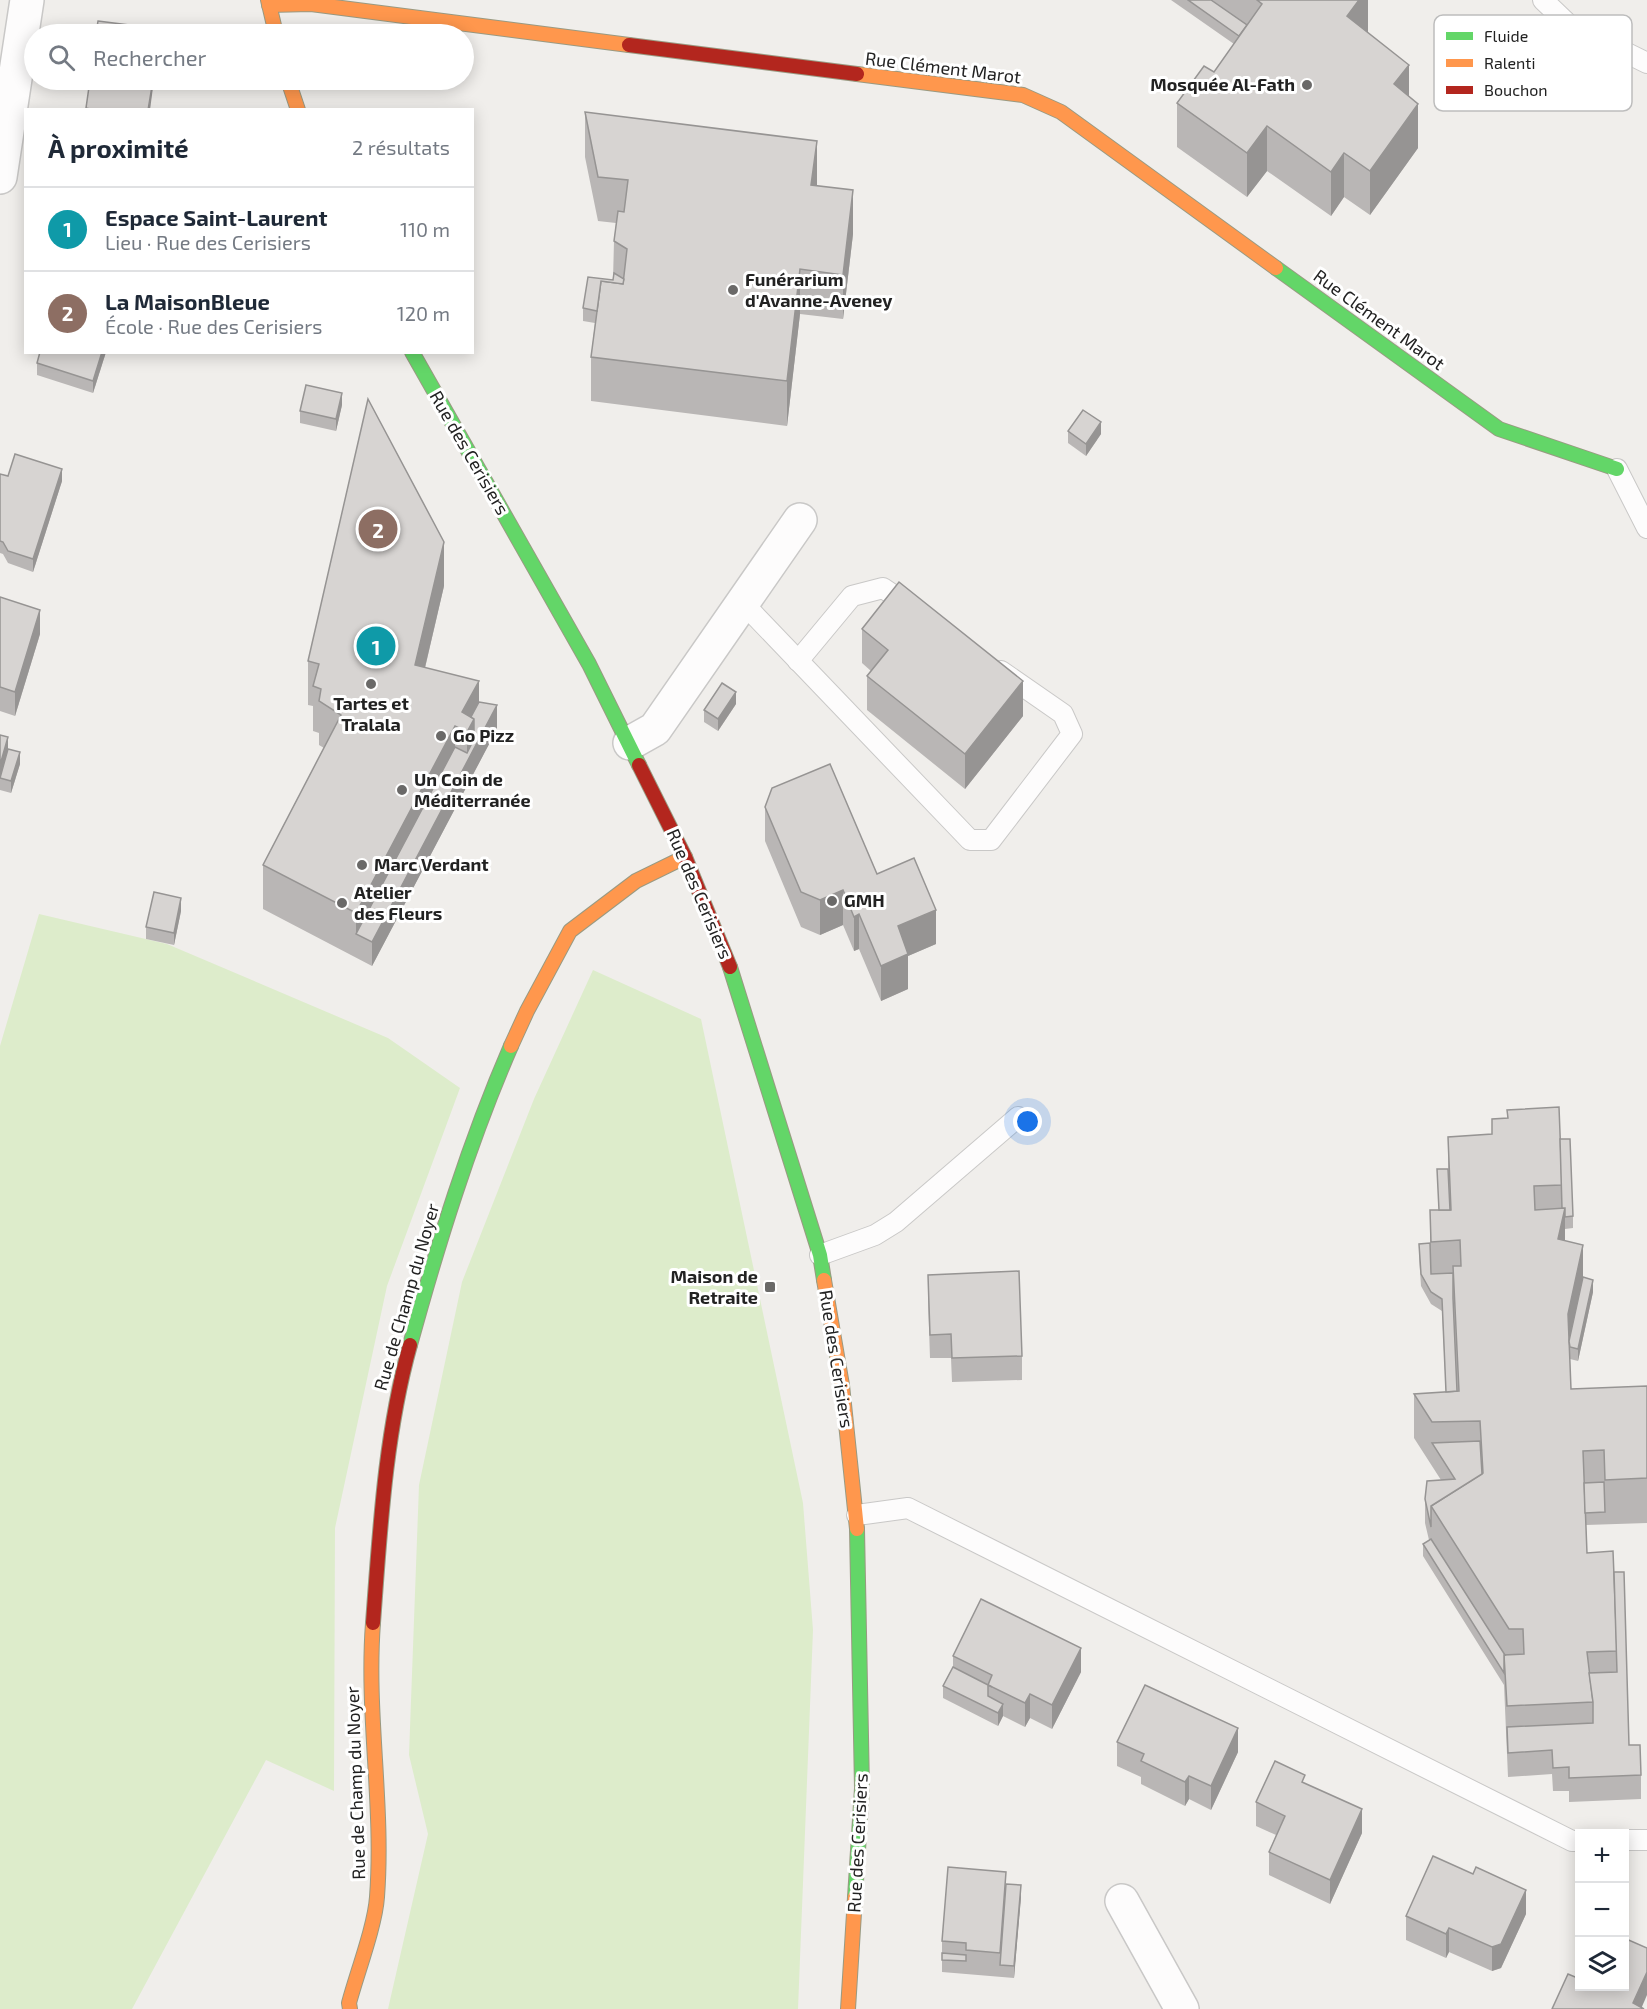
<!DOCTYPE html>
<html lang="fr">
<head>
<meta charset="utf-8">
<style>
  :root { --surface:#fff; --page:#f2f2f3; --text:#1f2937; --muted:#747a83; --line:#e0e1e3; --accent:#1a73e8 }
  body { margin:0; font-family:"Exo 2",sans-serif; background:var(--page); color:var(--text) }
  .controls { position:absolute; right:18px; bottom:18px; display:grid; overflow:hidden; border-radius:0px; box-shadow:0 3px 15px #0003 }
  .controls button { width:54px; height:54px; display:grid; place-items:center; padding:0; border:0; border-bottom:2px solid var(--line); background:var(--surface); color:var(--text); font:30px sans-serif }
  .you { position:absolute; left:1028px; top:1122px; width:21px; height:21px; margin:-15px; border:4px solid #fff; border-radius:50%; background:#1a73e8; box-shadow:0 0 0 9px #1a73e833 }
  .badge { display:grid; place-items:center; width:39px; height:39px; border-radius:50%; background:var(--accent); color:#fff; font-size:20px; font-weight:700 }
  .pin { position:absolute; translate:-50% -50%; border:3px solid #fff; box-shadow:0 2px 6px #0006 }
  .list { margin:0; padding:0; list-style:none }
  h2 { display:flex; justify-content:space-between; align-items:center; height:78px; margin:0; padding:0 24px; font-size:26px }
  h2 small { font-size:20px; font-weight:400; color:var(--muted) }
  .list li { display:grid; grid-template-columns:39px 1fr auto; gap:18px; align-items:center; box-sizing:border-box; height:84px; padding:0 24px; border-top:2px solid var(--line) }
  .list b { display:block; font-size:22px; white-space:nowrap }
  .list p { margin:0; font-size:20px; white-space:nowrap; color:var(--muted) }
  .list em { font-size:20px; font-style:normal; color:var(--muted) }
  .icon { flex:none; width:33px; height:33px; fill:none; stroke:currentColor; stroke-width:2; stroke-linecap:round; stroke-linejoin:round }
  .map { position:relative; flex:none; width:1647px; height:2009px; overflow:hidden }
  .search { position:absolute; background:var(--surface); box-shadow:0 3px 15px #0003; left:24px; top:24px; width:450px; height:66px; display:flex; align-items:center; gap:15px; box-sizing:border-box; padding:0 21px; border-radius:33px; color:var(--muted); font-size:22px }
  .panel { position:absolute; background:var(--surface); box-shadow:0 3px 15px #0003; left:24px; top:108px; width:450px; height:246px; border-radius:0px }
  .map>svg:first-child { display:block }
  .grass { fill:#ddeccb }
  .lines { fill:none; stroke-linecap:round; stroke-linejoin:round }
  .lane-casing { stroke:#c9c8c7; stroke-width:22 }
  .street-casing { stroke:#c9c8c7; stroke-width:36 }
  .fast-casing { stroke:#999a82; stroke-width:16 }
  .slow-casing { stroke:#999a82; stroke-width:16 }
  .jam-casing { stroke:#999a82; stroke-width:16 }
  .lane { stroke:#fdfcfc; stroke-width:20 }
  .street { stroke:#fdfcfc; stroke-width:33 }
  .fast { stroke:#63d668; stroke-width:14 }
  .slow { stroke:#ff974d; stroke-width:14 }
  .jam { stroke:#b3261e; stroke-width:14 }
  .wall { fill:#b9b6b5 }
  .shaded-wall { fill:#969493 }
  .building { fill:#d7d4d2; stroke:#969493; stroke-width:1.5 }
  .poi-dot { fill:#6a6968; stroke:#fff; stroke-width:2 }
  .labels { text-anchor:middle; stroke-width:6; stroke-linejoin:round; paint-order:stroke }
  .street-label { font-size:18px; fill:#222; stroke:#fff }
  .poi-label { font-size:18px; font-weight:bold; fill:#222; stroke:#fff; text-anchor:start }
  .key { fill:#fff; stroke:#bdbdbd; stroke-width:1.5 }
  .key-label { font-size:16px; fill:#222 }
</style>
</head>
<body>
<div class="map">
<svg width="1647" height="2009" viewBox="0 0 1647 2009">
  <rect width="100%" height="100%" fill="#f0eeeb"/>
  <g class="grass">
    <path d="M 39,914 L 167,944 L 388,1038 L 460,1088 L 387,1286 L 335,1528 L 334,1791 L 266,1760 L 132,2009 L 0,2009 L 0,1046 Z"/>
    <path d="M 593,970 L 701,1019 L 803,1503 L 813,1630 L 798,2009 L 388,2009 L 428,1834 L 409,1755 L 419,1485 L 462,1282 L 534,1099 Z"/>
  </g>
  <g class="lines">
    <g class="lane-casing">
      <g id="lane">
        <path d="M 1543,0 L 1568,24 L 1647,63"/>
        <path d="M 1617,469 L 1647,528"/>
        <path d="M 742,602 L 970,840 L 991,840 L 1072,734 L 1063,714 L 1001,671"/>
        <path d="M 798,661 L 852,596 L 883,588 L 911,607"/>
        <path d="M 820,1255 L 875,1235 L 896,1222 L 1018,1117"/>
        <path d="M 857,1515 L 908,1508 L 1572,1841 L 1580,1841"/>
        <path d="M 1624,1840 L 1647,1840"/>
      </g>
    </g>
    <g class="street-casing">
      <g id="street">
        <path d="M 0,177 L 27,0"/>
        <path d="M 630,743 L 655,729 L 800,520"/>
        <path d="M 1122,1901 L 1182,2009"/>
      </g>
    </g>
    <g class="fast-casing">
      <g id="fast">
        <path d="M 1276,268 L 1499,429 L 1617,469"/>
        <path d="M 412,352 L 589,664 L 639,765"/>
        <path d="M 730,967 L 820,1255 L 824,1280"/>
        <path d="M 410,1345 C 438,1243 469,1143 511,1046"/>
        <path d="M 855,1897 L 862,1788 L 857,1529"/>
      </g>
    </g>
    <g class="slow-casing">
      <g id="slow">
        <path d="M 268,0 L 276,34"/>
        <path d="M 269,5 L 311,4 L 629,45"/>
        <path d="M 857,74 L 1023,95 L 1061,112 L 1276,268"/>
        <path d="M 288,80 L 298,110"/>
        <path d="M 511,1046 L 527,1011 L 570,931 L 636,881 L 685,857"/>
        <path d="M 824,1280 L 842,1385 L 857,1529"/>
        <path d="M 350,2009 L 349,2003 C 357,1973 375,1926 377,1897 C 384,1805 366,1714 373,1623"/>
        <path d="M 848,2009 L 855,1897"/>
      </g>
    </g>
    <g class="jam-casing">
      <g id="jam">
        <path d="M 629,45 L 857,74"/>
        <path d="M 639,765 L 685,857 L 730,967"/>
        <path d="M 373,1623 C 380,1530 385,1435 410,1345"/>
      </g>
    </g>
    <use href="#lane" class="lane"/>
    <use href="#street" class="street"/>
    <use href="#fast" class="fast"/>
    <use href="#slow" class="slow"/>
    <use href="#jam" class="jam"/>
  </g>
  <g class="wall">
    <path d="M 1171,0 L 1368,0 L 1368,33 L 1409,97 L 1418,148 L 1370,215 L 1344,197 L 1331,216 L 1267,171 L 1247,197 L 1177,147 L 1177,103 L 1214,72 L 1234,44 Z"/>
    <path d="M 585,112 L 817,186 L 853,234 L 843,319 L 800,314 L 787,426 L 591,401 L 591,357 L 595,323 L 583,321 L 583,308 L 613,280 L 614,241 L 616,223 L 598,221 L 585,157 Z"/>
    <path d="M 40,352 L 106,352 L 93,393 L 37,375 L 37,363 Z"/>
    <path d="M 342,405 L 336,431 L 300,423 L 300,411 Z"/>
    <path d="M 1068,431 L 1101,434 L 1086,456 L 1068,443 Z"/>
    <path d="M 0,474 L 8,476 L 62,481 L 33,572 L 8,563 L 3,554 L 0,553 Z"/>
    <path d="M 444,586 L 425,668 L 479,702 L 497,729 L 372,966 L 263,909 L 263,865 L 324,748 L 319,745 L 319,733 L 313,731 L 313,706 L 308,705 L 308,661 Z"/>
    <path d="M 0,597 L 40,634 L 15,716 L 0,711 Z"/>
    <path d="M 862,629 L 1023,716 L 965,789 L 867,710 L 867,676 L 871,671 L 862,663 Z"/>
    <path d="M 736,704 L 718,731 L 704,722 L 704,710 Z"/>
    <path d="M 0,735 L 8,749 L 20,764 L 11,793 L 0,790 Z"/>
    <path d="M 765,807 L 877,874 L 936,944 L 908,956 L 908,989 L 881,1001 L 859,949 L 854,951 L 843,925 L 820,935 L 801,927 L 765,841 Z"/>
    <path d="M 181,911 L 174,945 L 146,939 L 146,927 Z"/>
    <path d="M 1507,1110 L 1560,1139 L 1573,1216 L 1573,1228 L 1565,1229 L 1565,1241 L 1583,1277 L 1593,1292 L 1578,1361 L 1570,1359 L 1571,1389 L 1647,1386 L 1647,1523 L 1586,1525 L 1587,1553 L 1614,1572 L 1629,1745 L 1641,1775 L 1641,1799 L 1569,1802 L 1569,1791 L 1553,1791 L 1552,1774 L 1508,1777 L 1504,1685 L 1423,1556 L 1423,1544 L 1429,1540 L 1425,1523 L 1425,1499 L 1441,1480 L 1414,1438 L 1414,1394 L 1446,1392 L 1442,1311 L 1431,1304 L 1421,1286 L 1419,1256 L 1430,1243 L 1430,1210 L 1439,1210 L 1437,1169 L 1448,1169 L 1448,1137 L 1492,1134 L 1492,1119 L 1507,1118 Z"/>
    <path d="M 928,1275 L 1022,1356 L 1022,1380 L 952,1382 L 951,1358 L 930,1358 L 928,1299 Z"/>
    <path d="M 953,1656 L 1081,1672 L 1052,1729 L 1030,1718 L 1025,1727 L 1003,1716 L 998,1726 L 943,1698 L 943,1686 L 953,1667 Z"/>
    <path d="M 1117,1742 L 1238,1752 L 1211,1810 L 1189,1799 L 1185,1806 L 1141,1784 L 1141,1777 L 1117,1766 Z"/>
    <path d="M 1305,1783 L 1362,1833 L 1330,1904 L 1269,1875 L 1269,1852 L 1276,1835 L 1256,1826 L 1256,1802 Z"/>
    <path d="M 1006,1884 L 1021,1897 L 1014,1978 L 942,1972 L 942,1941 Z"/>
    <path d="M 1526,1914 L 1501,1968 L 1492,1971 L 1449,1952 L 1446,1958 L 1406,1940 L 1406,1916 Z"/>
  </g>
  <g class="shaded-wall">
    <path d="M 1359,0 L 1368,0 L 1368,32 L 1347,61 L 1347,16 Z"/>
    <path d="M 1409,65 L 1409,110 L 1394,84 Z"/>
    <path d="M 153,80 L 154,80 L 150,110 L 148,110 Z"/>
    <path d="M 1418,104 L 1418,148 L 1370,215 L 1370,171 Z"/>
    <path d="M 1267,126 L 1267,171 L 1247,197 L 1247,153 Z"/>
    <path d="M 817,141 L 817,186 L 811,185 Z"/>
    <path d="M 1344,153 L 1344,197 L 1331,216 L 1331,172 Z"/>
    <path d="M 853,190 L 853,234 L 843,319 L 843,275 Z"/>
    <path d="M 800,269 L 800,314 L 787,426 L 787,381 Z"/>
    <path d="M 102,352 L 106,352 L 93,393 L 93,381 Z"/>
    <path d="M 342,393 L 342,405 L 336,431 L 336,419 Z"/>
    <path d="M 1101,422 L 1101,434 L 1086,456 L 1086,444 Z"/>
    <path d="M 62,469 L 62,481 L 33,572 L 33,559 Z"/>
    <path d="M 444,542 L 444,586 L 415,710 L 415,665 Z"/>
    <path d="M 40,610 L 40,634 L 15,716 L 15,692 Z"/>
    <path d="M 479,681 L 479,725 L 497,705 L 497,729 L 372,966 L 372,942 L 467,762 L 467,732 L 462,712 Z"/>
    <path d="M 1023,681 L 1023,716 L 965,789 L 965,754 Z"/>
    <path d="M 736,692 L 736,704 L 718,731 L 718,719 Z"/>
    <path d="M 455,726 L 455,771 L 356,934 L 356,913 Z"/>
    <path d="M 8,737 L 8,761 L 0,778 L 0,765 Z"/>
    <path d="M 20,752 L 20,764 L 11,793 L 11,781 Z"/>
    <path d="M 843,890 L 843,925 L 820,935 L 820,900 Z"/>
    <path d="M 181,898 L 181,911 L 174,945 L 174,933 Z"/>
    <path d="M 936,910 L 936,944 L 908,956 L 908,989 L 881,1001 L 881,966 L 898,926 Z"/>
    <path d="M 859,914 L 859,949 L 854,951 L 854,917 Z"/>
    <path d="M 1565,1208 L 1565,1253 L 1558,1239 Z"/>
    <path d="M 1583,1245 L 1583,1289 L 1568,1346 L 1568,1314 Z"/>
    <path d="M 1593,1280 L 1593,1292 L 1578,1361 L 1578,1349 Z"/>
    <path d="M 1081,1648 L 1081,1672 L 1052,1729 L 1052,1705 Z"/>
    <path d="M 1030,1694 L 1030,1718 L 1025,1727 L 1025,1703 Z"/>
    <path d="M 1003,1704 L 1003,1716 L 998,1726 L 998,1713 Z"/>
    <path d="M 1238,1728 L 1238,1752 L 1211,1810 L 1211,1786 Z"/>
    <path d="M 1189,1776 L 1189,1799 L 1185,1806 L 1185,1782 Z"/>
    <path d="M 1362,1809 L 1362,1833 L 1330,1904 L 1330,1880 Z"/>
    <path d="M 1021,1885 L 1021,1897 L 1014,1978 L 1014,1966 Z"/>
    <path d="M 1526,1890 L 1526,1914 L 1501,1968 L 1492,1971 L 1492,1947 Z"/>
    <path d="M 1449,1928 L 1449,1952 L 1446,1958 L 1446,1934 Z"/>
    <path d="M 1647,1972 L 1647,1995 L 1641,2009 L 1633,2003 Z"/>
  </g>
  <g class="building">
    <path d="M 1188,0 L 1211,0 L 1247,25 L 1239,36 Z"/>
    <path d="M 1257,0 L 1359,0 L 1347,16 L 1409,65 L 1394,84 L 1418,104 L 1370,171 L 1344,153 L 1331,172 L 1267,126 L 1247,153 L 1177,103 L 1204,66 L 1214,72 L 1262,4 Z"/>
    <path d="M 98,21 L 160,29 L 159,34 L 96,34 Z"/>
    <path d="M 90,80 L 153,80 L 148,110 L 94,110 L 86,108 Z"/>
    <path d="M 585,112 L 817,141 L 811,185 L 853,190 L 843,275 L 800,269 L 787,381 L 591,357 L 601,281 L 623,284 L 627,249 L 614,241 L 618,211 L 624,212 L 628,180 L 598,177 Z"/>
    <path d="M 614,273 L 624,279 L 623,284 L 601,281 L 597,311 L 583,308 L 588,277 L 613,280 Z"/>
    <path d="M 40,352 L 102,352 L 93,381 L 37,363 Z"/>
    <path d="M 306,385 L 342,393 L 336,419 L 300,411 Z"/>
    <path d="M 368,399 L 444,542 L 415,665 L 479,681 L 462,712 L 474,719 L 467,732 L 455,726 L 356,913 L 263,865 L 341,715 L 319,701 L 321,689 L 313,686 L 319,664 L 308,661 Z"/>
    <path d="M 1083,410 L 1101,422 L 1086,444 L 1068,431 Z"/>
    <path d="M 15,454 L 62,469 L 33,559 L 8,551 L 3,542 L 0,541 L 0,474 L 8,476 Z"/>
    <path d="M 899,582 L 1023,681 L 965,754 L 867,676 L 888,650 L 862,629 Z"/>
    <path d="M 0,597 L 40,610 L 15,692 L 0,687 Z"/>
    <path d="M 722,683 L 736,692 L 718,719 L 704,710 Z"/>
    <path d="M 479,702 L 497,705 L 372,942 L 356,934 L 455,747 L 467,753 L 474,739 L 474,719 L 471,717 Z"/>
    <path d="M 0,735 L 8,737 L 0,765 Z"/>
    <path d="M 8,749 L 20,752 L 11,781 L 0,778 Z"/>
    <path d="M 830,764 L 877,874 L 914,858 L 936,910 L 898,926 L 908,954 L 881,966 L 859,914 L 854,917 L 843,890 L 820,900 L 801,892 L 765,807 L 772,788 Z"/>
    <path d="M 154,892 L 181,898 L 174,933 L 146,927 Z"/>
    <path d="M 1559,1107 L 1562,1185 L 1534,1186 L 1535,1210 L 1565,1208 L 1558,1239 L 1583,1245 L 1568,1314 L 1571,1389 L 1647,1386 L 1647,1478 L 1605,1480 L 1604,1450 L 1583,1451 L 1587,1553 L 1613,1551 L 1617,1651 L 1587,1652 L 1593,1702 L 1507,1706 L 1504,1655 L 1524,1654 L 1523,1629 L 1509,1629 L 1431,1506 L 1483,1473 L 1480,1421 L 1432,1422 L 1414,1394 L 1459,1391 L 1453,1266 L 1461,1266 L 1460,1240 L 1431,1242 L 1430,1210 L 1451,1210 L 1448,1137 L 1492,1134 L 1492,1119 L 1508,1118 L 1507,1110 Z"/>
    <path d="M 1560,1139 L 1570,1139 L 1573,1216 L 1565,1217 L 1565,1208 L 1562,1208 Z"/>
    <path d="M 1437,1169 L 1448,1169 L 1450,1210 L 1439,1210 Z"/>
    <path d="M 1430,1243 L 1431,1274 L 1453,1273 L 1453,1298 L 1457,1391 L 1446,1392 L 1442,1299 L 1431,1292 L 1421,1274 L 1419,1244 Z"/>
    <path d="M 1019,1271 L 1022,1356 L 952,1358 L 951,1334 L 930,1335 L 928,1275 Z"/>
    <path d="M 1583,1277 L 1593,1280 L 1578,1349 L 1570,1347 L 1569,1341 Z"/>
    <path d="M 1480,1441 L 1482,1474 L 1431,1506 L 1431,1527 L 1425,1499 L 1427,1481 L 1455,1479 L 1432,1443 Z"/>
    <path d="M 1604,1482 L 1605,1512 L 1585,1513 L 1584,1483 Z"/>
    <path d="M 1431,1539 L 1505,1655 L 1504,1655 L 1504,1673 L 1423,1544 Z"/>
    <path d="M 1614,1572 L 1624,1572 L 1629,1745 L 1640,1745 L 1641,1775 L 1569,1778 L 1569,1767 L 1553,1768 L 1552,1750 L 1508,1753 L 1507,1727 L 1593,1723 L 1593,1702 L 1589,1673 L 1617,1672 Z"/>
    <path d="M 981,1599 L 1081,1648 L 1052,1705 L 1030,1694 L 1025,1703 L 988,1685 L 992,1675 L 953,1656 Z"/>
    <path d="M 953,1667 L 992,1687 L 988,1685 L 988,1696 L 1003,1704 L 998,1713 L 943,1686 Z"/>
    <path d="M 1145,1685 L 1238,1728 L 1211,1786 L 1189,1776 L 1185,1782 L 1141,1761 L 1144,1754 L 1117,1742 Z"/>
    <path d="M 1275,1761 L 1305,1775 L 1302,1782 L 1362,1809 L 1330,1880 L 1269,1852 L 1285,1816 L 1256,1802 Z"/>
    <path d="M 1433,1856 L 1473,1874 L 1476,1867 L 1526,1890 L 1501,1944 L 1492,1947 L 1449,1928 L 1446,1934 L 1406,1916 Z"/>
    <path d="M 948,1867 L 1006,1872 L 1000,1953 L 966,1950 L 966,1943 L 942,1941 Z"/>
    <path d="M 1006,1884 L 1021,1885 L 1014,1966 L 1000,1965 Z"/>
    <path d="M 1624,1938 L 1647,1948 L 1647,1972 L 1633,2003 L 1644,2009 L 1552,2009 L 1568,1974 L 1580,1979 L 1580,1986 L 1624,1986 Z"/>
    <path d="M 942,1953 L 966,1955 L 966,1961 L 942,1960 Z"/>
  </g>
  <g class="poi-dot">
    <circle cx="1307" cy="85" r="6"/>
    <circle cx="733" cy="290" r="6"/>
    <circle cx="371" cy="684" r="6"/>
    <circle cx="441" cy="736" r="6"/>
    <circle cx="402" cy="790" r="6"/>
    <circle cx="362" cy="865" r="6"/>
    <circle cx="832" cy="901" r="6"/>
    <circle cx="342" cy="903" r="6"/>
    <rect x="764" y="1281" width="12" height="12" rx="3"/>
  </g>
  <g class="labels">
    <g class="street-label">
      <text transform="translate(943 68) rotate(7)" y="6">Rue Clément Marot</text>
      <text transform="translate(1379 320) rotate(36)" y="6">Rue Clément Marot</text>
      <text transform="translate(469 453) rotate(60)" y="6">Rue des Cerisiers</text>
      <text transform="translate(699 894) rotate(67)" y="6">Rue des Cerisiers</text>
      <text transform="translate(407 1297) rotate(-74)" y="6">Rue de Champ du Noyer</text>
      <text transform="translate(836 1359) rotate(81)" y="6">Rue des Cerisiers</text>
      <text transform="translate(356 1783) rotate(-92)" y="6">Rue de Champ du Noyer</text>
      <text transform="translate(858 1843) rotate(-87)" y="6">Rue des Cerisiers</text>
    </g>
    <g class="poi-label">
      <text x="1295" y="91" text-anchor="end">Mosquée Al-Fath</text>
      <text x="745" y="286">Funérarium<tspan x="745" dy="21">d'Avanne-Aveney</tspan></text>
      <text x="371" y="710" text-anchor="middle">Tartes et<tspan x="371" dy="21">Tralala</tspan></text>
      <text x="453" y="742">Go Pizz</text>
      <text x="414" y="786">Un Coin de<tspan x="414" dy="21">Méditerranée</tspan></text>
      <text x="374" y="871">Marc Verdant</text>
      <text x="354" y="899">Atelier<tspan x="354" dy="21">des Fleurs</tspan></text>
      <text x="844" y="907">GMH</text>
      <text x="758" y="1283" text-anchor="end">Maison de<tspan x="758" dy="21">Retraite</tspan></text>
    </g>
  </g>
  <rect x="1434" y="15" width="198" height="96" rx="9" class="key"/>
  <rect x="1446" y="32" width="27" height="8" fill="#63d668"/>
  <rect x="1446" y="59" width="27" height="8" fill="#ff974d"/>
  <rect x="1446" y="86" width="27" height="8" fill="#b3261e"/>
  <g class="key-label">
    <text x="1484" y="42">Fluide</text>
    <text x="1484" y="69">Ralenti</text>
    <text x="1484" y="96">Bouchon</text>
  </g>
</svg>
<div class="controls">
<button>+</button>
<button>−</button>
<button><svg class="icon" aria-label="layers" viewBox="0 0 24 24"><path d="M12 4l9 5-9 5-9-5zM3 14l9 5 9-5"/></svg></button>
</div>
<div class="you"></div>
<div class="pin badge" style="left:376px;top:646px;background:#0f9aa8">1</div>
<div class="pin badge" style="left:378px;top:529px;background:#8d6e63">2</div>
<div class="search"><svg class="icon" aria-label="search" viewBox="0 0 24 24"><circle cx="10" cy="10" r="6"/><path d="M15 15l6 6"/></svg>Rechercher</div>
<section class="panel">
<h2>À proximité<small>2 résultats</small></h2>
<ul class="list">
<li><span class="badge" style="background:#0f9aa8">1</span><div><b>Espace Saint-Laurent</b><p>Lieu · Rue des Cerisiers</p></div><em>110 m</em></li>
<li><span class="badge" style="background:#8d6e63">2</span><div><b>La MaisonBleue</b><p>École · Rue des Cerisiers</p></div><em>120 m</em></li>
</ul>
</section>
</div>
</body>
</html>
